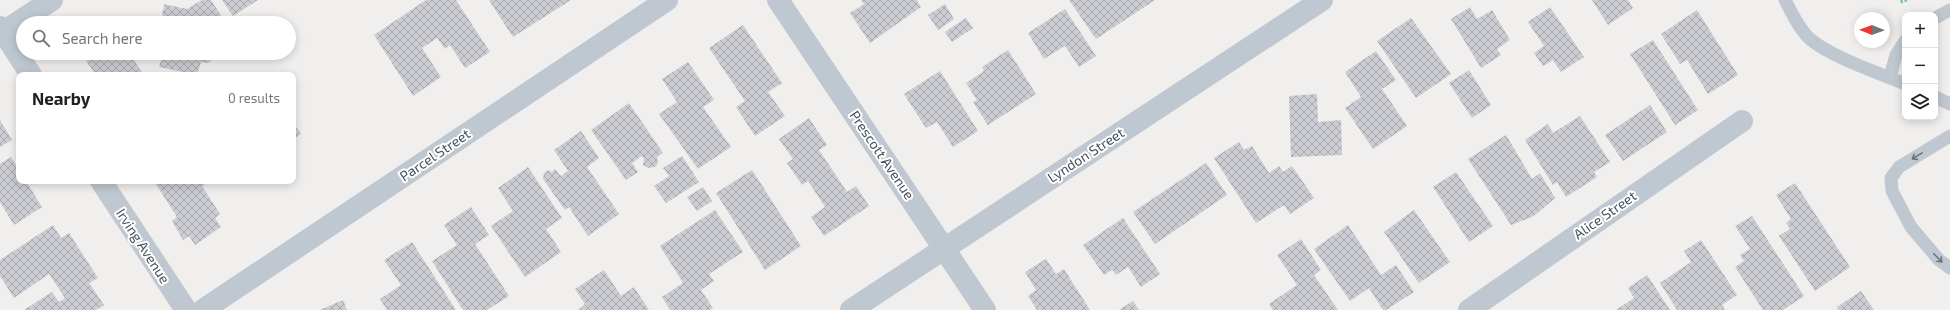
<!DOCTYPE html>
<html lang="en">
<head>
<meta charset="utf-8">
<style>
  :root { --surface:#fff; --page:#f2f2f2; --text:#202124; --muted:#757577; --line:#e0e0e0 }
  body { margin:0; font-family:"Exo 2",sans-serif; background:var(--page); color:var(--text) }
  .controls { position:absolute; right:12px; top:12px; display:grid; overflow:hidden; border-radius:8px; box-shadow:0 2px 10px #0003 }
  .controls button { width:36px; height:36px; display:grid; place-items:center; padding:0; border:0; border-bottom:1px solid var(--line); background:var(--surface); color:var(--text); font:20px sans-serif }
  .compass { position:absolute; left:1854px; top:12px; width:36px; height:36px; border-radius:50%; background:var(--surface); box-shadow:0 2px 10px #0003; rotate:271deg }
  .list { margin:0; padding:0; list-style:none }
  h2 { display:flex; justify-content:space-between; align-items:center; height:52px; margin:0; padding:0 16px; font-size:17px }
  h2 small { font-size:13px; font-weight:400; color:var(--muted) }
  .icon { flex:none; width:22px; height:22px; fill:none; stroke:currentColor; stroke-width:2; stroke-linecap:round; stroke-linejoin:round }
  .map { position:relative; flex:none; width:1950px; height:310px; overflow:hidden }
  .search { position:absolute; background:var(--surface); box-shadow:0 2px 10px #0003; left:16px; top:16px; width:280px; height:44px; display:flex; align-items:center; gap:10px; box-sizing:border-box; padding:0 14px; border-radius:22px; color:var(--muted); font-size:15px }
  .panel { position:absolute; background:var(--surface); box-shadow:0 2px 10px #0003; left:16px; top:72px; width:280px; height:112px; border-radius:8px }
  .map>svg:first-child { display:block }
  .building { fill:url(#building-cross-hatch) }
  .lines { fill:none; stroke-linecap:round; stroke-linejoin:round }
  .path { stroke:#75cba2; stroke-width:2.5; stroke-dasharray:3 2; stroke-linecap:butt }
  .service { stroke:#bfc8d0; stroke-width:13 }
  .minor { stroke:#bfc8d0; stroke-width:22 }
  .tertiary { stroke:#bfc8d0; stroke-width:22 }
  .oneway { stroke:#6a757e }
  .labels { text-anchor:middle; stroke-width:4; stroke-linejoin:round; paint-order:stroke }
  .street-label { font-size:14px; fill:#46515b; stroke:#fff }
</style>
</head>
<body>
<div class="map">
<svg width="1950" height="310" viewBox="0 0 1950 310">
  <defs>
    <pattern id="building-cross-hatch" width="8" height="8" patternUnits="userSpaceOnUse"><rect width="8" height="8" fill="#cbcdd3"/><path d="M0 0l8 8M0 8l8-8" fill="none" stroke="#a7a9ae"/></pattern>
  </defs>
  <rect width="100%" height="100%" fill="#f1eeee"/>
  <g class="building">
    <path d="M 202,0 L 211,0 L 226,23 L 161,23 L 164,4 L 187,9 Z"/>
    <path d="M 222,0 L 258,0 L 233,16 Z"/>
    <path d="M 426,0 L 456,0 L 490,52 L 465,68 L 450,45 L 445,49 L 437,38 L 422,48 L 441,77 L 413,96 L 374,35 Z"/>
    <path d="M 489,0 L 571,0 L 513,37 Z"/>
    <path d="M 861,0 L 918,0 L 917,1 L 921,7 L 870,43 L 850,13 L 864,4 Z"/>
    <path d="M 1069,0 L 1155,0 L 1096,39 Z"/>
    <path d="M 1592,0 L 1628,0 L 1633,8 L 1608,25 Z"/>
    <path d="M 945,4 L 954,19 L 938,30 L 928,15 Z"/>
    <path d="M 1470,7 L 1477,19 L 1492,10 L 1510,40 L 1497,49 L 1501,55 L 1481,68 L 1451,19 Z"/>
    <path d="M 1550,7 L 1584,57 L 1561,72 L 1553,60 L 1543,66 L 1534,53 L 1544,46 L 1528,22 Z"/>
    <path d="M 1065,9 L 1096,56 L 1079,67 L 1065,46 L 1044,59 L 1028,33 Z"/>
    <path d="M 1697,10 L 1738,75 L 1708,94 L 1687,60 L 1680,64 L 1661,34 Z"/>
    <path d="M 966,18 L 973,28 L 952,42 L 945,32 Z"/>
    <path d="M 1411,18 L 1451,74 L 1416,98 L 1377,41 Z"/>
    <path d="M 743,25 L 782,83 L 768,92 L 785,116 L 755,136 L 736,107 L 745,101 L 709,48 Z"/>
    <path d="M 1653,40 L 1698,110 L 1675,125 L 1630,54 Z"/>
    <path d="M 1008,50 L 1036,94 L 988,125 L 973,102 L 977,100 L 966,83 L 984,71 L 982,67 Z"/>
    <path d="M 1376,51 L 1396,80 L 1382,89 L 1407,126 L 1373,149 L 1345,108 L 1361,97 L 1345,72 Z"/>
    <path d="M 99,53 L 129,53 L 144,75 L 96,75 L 86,61 Z"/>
    <path d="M 163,53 L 202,53 L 210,55 L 213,59 L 208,63 L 201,62 L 197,75 L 159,67 Z"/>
    <path d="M 688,62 L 714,100 L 703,107 L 731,147 L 698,169 L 659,114 L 677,102 L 662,79 Z"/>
    <path d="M 1469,70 L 1491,105 L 1472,118 L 1449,83 Z"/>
    <path d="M 940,71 L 978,131 L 953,147 L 937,122 L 926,128 L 904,94 Z"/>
    <path d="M 1317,94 L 1318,122 L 1341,120 L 1342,155 L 1291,157 L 1289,96 Z"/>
    <path d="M 629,103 L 663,153 L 657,157 L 658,163 L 655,167 L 649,168 L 643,165 L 644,159 L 642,156 L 632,163 L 638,172 L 626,180 L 591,130 Z"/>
    <path d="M 1650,105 L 1667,132 L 1623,161 L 1605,135 Z"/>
    <path d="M 1580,116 L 1610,162 L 1594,172 L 1597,177 L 1566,197 L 1557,182 L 1553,185 L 1525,140 L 1548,124 L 1553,133 Z"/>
    <path d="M 809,118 L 827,145 L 819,150 L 847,192 L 856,186 L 869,206 L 824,236 L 811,217 L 825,207 L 808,181 L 802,185 L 787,163 L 793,159 L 779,139 Z"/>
    <path d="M 0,120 L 12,140 L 0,147 Z"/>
    <path d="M 293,123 L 301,134 L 293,139 Z"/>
    <path d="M 581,131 L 599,158 L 587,167 L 619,214 L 588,236 L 569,207 L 565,210 L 543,179 L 544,173 L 548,170 L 552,172 L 555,169 L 561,176 L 568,171 L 554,150 Z"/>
    <path d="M 1506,135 L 1532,179 L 1540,173 L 1555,198 L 1534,216 L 1511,225 L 1468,159 Z"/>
    <path d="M 1239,142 L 1244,150 L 1252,146 L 1269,173 L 1279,166 L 1283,172 L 1292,166 L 1314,198 L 1290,214 L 1284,205 L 1256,223 L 1214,158 Z"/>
    <path d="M 682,156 L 699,182 L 666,203 L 654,186 L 669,176 L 663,168 Z"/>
    <path d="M 11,157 L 19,170 L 19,181 L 26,181 L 42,207 L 14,225 L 0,202 L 0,164 Z"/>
    <path d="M 1206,163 L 1227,195 L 1155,244 L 1133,212 Z"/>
    <path d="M 528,167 L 562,218 L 546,229 L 561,252 L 525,277 L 491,226 L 513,211 L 498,188 Z"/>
    <path d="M 752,170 L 801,246 L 765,270 L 716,193 Z"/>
    <path d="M 1456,172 L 1493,226 L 1469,242 L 1433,187 Z"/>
    <path d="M 154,181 L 209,181 L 202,186 L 220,214 L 215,218 L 221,227 L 195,245 L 189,236 L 183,240 L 172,221 L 177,217 Z"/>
    <path d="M 1795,183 L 1850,267 L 1815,291 L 1779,236 L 1790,229 L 1786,223 L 1791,219 L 1776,195 Z"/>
    <path d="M 703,187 L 712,201 L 697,211 L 687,197 Z"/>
    <path d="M 471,207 L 489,235 L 475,244 L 509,296 L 487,310 L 463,310 L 432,261 L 457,245 L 444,225 Z"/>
    <path d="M 715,210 L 743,252 L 709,274 L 714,281 L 701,290 L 713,308 L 709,310 L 670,310 L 662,297 L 683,283 L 660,246 Z"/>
    <path d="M 1414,210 L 1450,262 L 1419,283 L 1384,232 Z"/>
    <path d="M 1752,216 L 1804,296 L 1783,310 L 1763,310 L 1735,267 L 1744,261 L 1740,255 L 1750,249 L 1735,226 Z"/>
    <path d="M 1123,218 L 1160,274 L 1141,287 L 1128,267 L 1116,275 L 1112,270 L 1104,275 L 1083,245 Z"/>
    <path d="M 53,225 L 61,238 L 69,233 L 98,278 L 89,283 L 104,305 L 96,310 L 24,310 L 52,292 L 59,302 L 65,298 L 49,274 L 14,298 L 0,276 L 0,260 Z"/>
    <path d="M 1348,225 L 1381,275 L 1396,265 L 1414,292 L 1386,310 L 1383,310 L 1369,288 L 1350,301 L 1314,249 Z"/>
    <path d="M 1301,239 L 1321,270 L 1314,275 L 1338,310 L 1273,310 L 1269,304 L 1297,285 L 1277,255 Z"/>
    <path d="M 1701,240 L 1737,295 L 1722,305 L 1725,310 L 1677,310 L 1660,283 L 1691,262 L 1684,251 Z"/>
    <path d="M 412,242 L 456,310 L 387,310 L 380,299 L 401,285 L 384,260 Z"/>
    <path d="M 1046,259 L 1056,274 L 1064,269 L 1090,310 L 1037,310 L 1028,296 L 1036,290 L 1025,272 Z"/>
    <path d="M 604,270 L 621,296 L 634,287 L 649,310 L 578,310 L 585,304 L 575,289 Z"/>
    <path d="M 1647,275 L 1670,310 L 1616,310 L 1634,298 L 1628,288 Z"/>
    <path d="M 1861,291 L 1874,310 L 1838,310 L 1837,307 Z"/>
    <path d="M 343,300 L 347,310 L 320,310 Z"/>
    <path d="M 1133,301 L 1139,310 L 1119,310 Z"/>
  </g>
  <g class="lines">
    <path class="path" d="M 1901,0 L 1902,2 L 1907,0"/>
    <g class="service">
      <path d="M 1785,0 C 1792,13 1799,29 1810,39 C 1831,57 1879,73 1905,84"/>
      <path d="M 1935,18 L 1950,10"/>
      <path d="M 1890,77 L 1896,55 L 1905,41"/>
      <path d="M 1935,97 L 1950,104"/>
      <path d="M 1950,136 L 1899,167 L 1891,178 L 1892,191 L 1911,227 L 1939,260 L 1950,268"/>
    </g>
    <g class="minor">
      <path d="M 0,27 L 31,75"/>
      <path d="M 0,34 L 52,0"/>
      <path d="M 101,181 L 186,310"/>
      <path d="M 203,310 L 667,0"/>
      <path d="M 851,310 L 1322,0"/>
      <path d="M 1469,310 L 1742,121"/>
    </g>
    <path class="tertiary" d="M 778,0 L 985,310"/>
  </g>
  <defs><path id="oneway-shaft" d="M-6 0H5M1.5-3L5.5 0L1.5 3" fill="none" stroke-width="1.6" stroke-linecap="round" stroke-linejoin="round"/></defs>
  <g class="oneway">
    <use href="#oneway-shaft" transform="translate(1917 156) rotate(148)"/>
    <use href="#oneway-shaft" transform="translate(1938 258) rotate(45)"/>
  </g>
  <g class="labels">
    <g class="street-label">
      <text transform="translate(435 155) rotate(-34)" y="5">Parcel Street</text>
      <text transform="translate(882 155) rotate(56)" y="5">Prescott Avenue</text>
      <text transform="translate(1086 155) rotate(-33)" y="5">Lyndon Street</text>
      <text transform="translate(1605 215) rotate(-35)" y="5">Alice Street</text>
      <text transform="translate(143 246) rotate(57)" y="5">Irving Avenue</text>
    </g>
  </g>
</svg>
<div class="controls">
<button>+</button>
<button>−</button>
<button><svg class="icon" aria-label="layers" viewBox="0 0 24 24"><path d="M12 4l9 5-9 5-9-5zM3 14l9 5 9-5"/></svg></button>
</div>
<svg class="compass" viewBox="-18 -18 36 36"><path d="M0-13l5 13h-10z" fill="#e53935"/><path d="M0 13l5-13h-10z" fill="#757577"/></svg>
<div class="search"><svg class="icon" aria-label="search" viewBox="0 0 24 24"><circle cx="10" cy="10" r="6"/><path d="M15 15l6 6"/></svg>Search here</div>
<section class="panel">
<h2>Nearby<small>0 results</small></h2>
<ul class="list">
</ul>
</section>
</div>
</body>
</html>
